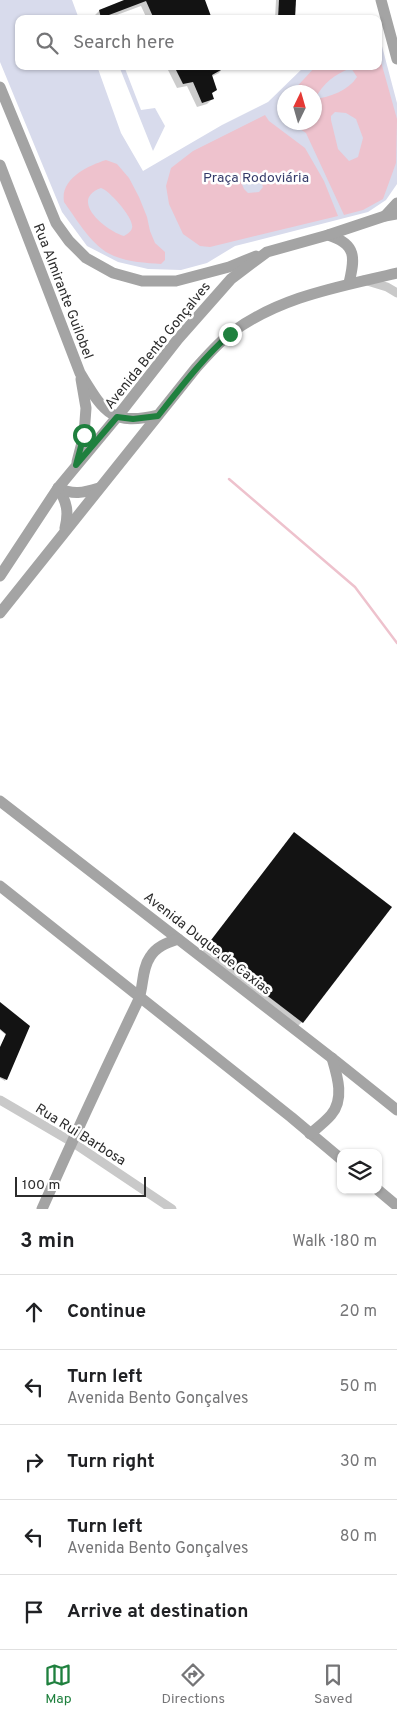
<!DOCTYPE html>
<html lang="en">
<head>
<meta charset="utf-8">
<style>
  :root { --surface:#fff; --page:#f2f2f2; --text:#202124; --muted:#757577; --line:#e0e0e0; --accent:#1f803e }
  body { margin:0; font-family:Overpass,sans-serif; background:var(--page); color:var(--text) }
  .controls { position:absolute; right:15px; bottom:15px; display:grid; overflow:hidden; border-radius:10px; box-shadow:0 1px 4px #0004 }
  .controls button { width:45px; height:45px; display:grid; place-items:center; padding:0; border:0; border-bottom:1px solid var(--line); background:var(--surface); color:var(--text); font:25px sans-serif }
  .compass { position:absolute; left:277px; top:85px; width:45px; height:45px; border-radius:50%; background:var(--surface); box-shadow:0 1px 4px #0004; rotate:5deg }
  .scale { position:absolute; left:15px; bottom:12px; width:131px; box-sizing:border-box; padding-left:5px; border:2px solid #2c2c2c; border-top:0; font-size:14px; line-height:18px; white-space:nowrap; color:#2c2c2c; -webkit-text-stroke:4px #fff; paint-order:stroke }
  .stop { position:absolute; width:15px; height:15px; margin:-11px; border:4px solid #1f803e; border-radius:50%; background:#fff }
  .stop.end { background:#1f803e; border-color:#fff; box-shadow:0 1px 5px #0008 }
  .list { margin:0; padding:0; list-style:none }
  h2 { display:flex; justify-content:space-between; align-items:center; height:65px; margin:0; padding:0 20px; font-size:21px }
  h2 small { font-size:16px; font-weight:400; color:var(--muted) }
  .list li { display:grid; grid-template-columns:32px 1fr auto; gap:15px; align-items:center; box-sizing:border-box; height:75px; padding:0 20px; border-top:1px solid var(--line) }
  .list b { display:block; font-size:19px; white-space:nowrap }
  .list p { margin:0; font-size:16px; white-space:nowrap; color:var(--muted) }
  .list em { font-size:16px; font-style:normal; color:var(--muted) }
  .icon { flex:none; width:28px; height:28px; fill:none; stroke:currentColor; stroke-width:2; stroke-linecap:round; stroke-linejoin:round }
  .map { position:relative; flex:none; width:397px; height:1209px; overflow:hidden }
  .search { position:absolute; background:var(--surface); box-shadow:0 1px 4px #0004; left:15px; right:15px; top:15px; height:55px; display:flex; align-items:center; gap:12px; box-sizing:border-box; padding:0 18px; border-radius:10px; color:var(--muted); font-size:19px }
  .sheet { height:440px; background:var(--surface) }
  nav { display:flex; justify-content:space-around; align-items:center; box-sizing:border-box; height:70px; border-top:1px solid var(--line); background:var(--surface); font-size:14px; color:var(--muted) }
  nav a { display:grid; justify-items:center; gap:2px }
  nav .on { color:var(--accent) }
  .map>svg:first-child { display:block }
  .green { fill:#d8dbec; fill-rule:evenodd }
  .water { fill:#eec2cd; fill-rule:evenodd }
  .shadow { fill:#0003 }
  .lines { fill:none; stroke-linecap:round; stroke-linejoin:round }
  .stream { stroke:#eec2cd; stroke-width:2.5 }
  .building { fill:#131313 }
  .minor { stroke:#c9c9c9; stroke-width:9 }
  .major { stroke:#a4a4a4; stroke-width:11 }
  .route { stroke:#1f803e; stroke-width:6 }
  .labels { text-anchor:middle; stroke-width:5; stroke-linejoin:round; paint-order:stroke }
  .park-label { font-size:14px; fill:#363c6b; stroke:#fff }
  .street-label { font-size:14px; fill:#2c2c2c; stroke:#fff }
</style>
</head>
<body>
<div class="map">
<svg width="397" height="1209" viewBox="0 0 397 1209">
  <rect width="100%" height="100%" fill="#fff"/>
  <g class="green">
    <path d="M 0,0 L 72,0 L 79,19 L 19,19 L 19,66 L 97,66 L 121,133 L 143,171 L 222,125 L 268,102 L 305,66 L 378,66 L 378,31 L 397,103 L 397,184 L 386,200 L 368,212 L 235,246 L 207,263 L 181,270 L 148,269 L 118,262 L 87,246 L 62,212 L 0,62 ZM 284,92 L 314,92 L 314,122 L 284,122 Z"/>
    <path d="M 119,66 L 124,66 L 141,110 L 155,108 L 165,126 L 153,151 Z"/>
  </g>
  <g class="water">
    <path d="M 378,51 L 397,119 L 396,163 L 383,199 L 363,210 L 344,215 L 306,133 L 291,123 L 314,122 L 314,92 L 292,92 L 316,66 L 378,66 ZM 351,68 L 357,77 C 348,91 330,97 315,99 C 323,83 335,74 351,68 ZM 335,112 L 346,113 L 356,119 L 363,138 L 358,157 L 349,161 L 338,149 L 331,120 L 331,116 Z"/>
    <path d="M 265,115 L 269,121 L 305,148 L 324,181 L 338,216 L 210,247 L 200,246 L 183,234 L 169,204 L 166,186 L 171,168 L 193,151 ZM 252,172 L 257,172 L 263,187 L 259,192 L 248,193 L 244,189 L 240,180 Z"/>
    <path d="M 106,160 L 117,164 L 129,178 L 139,197 L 147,217 L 150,231 L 155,243 L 165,252 L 165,260 L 161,264 C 146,263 129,262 114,256 C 92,247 78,221 64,202 C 60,179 87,166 106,160 ZM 101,188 C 109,190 135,219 132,228 C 131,232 127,234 124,236 C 106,231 68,200 101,188 Z"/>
  </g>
  <g class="shadow">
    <path d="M 127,0 L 204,0 L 211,19 L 147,19 L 141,6 L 106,19 L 95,19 L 94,16 L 99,11 Z"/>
    <path d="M 276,0 L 295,0 L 294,19 L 297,19 L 275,19 Z"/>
    <path d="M 166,66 L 224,66 L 219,73 L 211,77 L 211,94 L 213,98 L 207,104 L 197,107 L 187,86 L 177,88 Z"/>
    <path d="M 287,842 L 391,907 L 302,1022 L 294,1030 L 198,957 Z"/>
    <path d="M 0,1004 L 29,1027 L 5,1081 L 0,1078 L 0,1048 L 6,1035 L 0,1030 Z"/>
  </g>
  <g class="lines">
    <path class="stream" d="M 229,479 L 355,587 L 397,643"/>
  </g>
  <g class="building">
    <path d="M 124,0 L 205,0 L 212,19 L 154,19 L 146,1 L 101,18 L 99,10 Z"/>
    <path d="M 279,0 L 296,0 L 295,19 L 278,19 Z"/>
    <path d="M 174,66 L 228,66 L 212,75 L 217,90 L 212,93 L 214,99 L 202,103 L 193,82 L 183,84 Z"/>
    <path d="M 294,832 L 392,907 L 303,1023 L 205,948 Z"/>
    <path d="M 0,1002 L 30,1026 L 7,1080 L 0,1077 L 0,1047 L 6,1034 L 0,1029 Z"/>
  </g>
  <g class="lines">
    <g class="minor">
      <path d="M 364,280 L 387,287 L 397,293"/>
      <path d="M 0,1100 L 72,1142 L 172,1209"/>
    </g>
    <g class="major">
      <path d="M 381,0 L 397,59"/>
      <path d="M 0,87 L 56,223 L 69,241 L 86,258 L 113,273 L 142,281 L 176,281 L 229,267 L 256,256"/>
      <path d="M 0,165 L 80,373 C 103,410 110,427 158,415"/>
      <path d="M 385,216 L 397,203"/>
      <path d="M 328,235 C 357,244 355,258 349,283"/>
      <path d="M 77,462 L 84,435 L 86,408 L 81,379"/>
      <path d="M 58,488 C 67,502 69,512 65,528"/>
      <path d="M 58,488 C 73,495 83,493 99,488"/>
      <path d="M 0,576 L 58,488 L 117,417 L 178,339 L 231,279 L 267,252 L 328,235 L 385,216 L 397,214"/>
      <path d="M 0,613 L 196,368 C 207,356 218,343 231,333 C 281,296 339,287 397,273"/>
      <path d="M 0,801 L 337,1062 L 397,1110"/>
      <path d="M 0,886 L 291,1117 L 341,1159"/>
      <path d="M 310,1134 C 317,1128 325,1122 331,1115 C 345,1099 337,1075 332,1058"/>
      <path d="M 378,1190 L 397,1206"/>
      <path d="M 42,1209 C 73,1139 105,1070 138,1001 C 144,988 141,970 150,957 C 156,947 166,943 178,939"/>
    </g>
  </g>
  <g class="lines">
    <path class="route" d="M 84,435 L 76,465 L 117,417 L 133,419 L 158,416 C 181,387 203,358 230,334"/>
  </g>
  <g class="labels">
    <g class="park-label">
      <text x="256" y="182">Praça Rodoviária</text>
    </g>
    <g class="street-label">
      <text transform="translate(64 291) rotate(69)" y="5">Rua Almirante Guilobel</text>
      <text transform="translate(157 345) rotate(-51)" y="5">Avenida Bento Gonçalves</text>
      <text transform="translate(208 943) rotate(38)" y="5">Avenida Duque de Caxias</text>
      <text transform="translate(81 1134) rotate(32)" y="5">Rua Rui Barbosa</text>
    </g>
  </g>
</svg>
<div class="controls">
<button><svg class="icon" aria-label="layers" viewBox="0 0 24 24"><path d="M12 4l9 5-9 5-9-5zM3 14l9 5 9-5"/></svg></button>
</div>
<svg class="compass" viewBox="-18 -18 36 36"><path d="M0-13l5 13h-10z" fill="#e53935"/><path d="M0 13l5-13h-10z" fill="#757577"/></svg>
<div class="scale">100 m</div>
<div class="stop" style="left:84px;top:435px"></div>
<div class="stop end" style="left:230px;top:334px"></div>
<div class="search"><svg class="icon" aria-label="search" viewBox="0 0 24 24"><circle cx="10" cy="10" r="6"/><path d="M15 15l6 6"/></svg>Search here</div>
</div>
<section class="sheet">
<h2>3 min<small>Walk · 180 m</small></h2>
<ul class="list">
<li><svg class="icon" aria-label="ahead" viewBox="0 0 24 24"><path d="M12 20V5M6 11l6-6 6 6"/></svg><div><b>Continue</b></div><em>20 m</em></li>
<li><svg class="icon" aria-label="left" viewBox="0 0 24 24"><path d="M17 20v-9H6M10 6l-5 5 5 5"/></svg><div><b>Turn left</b><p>Avenida Bento Gonçalves</p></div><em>50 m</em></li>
<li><svg class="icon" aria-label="right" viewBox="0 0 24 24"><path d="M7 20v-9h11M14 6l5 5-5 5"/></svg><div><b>Turn right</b></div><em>30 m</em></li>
<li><svg class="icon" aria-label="left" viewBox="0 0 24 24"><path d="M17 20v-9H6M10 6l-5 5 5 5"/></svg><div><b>Turn left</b><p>Avenida Bento Gonçalves</p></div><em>80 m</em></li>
<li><svg class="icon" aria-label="arrive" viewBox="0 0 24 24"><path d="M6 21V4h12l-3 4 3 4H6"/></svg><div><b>Arrive at destination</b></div></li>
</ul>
</section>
<nav>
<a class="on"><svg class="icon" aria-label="map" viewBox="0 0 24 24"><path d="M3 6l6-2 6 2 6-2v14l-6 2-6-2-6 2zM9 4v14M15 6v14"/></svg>Map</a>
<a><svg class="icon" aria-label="directions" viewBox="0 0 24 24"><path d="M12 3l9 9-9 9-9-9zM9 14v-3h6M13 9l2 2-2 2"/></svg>Directions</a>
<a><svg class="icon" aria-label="saved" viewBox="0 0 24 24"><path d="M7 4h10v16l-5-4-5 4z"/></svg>Saved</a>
</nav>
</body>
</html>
